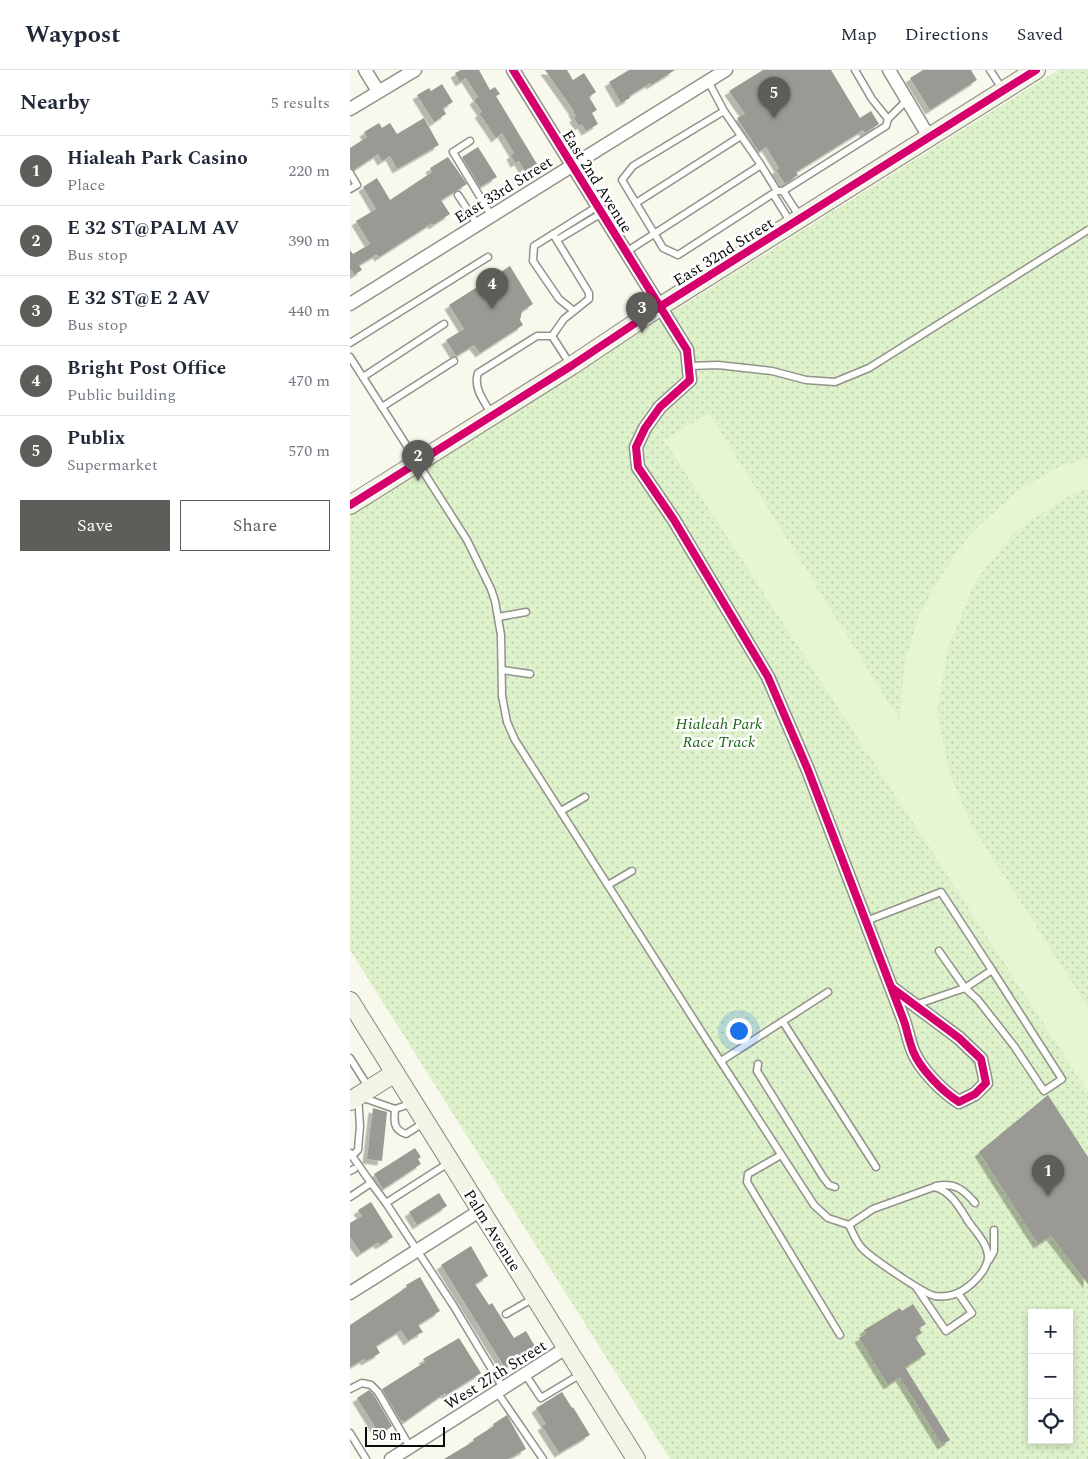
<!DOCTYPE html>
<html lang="en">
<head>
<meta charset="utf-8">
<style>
  :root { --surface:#fff; --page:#f6f6f7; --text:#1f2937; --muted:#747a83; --line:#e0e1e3; --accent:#5e5d59 }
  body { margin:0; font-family:Spectral,serif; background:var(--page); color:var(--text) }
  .controls { position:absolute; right:15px; bottom:15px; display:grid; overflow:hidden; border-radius:0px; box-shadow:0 2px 8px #0003 }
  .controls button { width:45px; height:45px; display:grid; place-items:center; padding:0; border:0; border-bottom:1px solid var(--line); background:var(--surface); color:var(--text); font:25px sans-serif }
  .scale { position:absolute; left:15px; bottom:12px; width:80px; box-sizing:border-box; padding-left:5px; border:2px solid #0a0a0a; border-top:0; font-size:14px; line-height:18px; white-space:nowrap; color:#0a0a0a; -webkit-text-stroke:4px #fff; paint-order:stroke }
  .you { position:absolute; left:388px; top:960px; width:18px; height:18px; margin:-12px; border:4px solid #fff; border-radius:50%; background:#1a73e8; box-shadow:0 0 0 8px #1a73e833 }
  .badge { display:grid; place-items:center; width:32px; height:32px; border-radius:50%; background:var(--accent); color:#fff; font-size:16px; font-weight:700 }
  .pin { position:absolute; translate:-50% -41px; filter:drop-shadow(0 1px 2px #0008) }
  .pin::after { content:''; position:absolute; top:26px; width:18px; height:15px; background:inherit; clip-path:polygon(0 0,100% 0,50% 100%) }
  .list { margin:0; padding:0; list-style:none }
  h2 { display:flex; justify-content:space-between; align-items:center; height:65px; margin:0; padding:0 20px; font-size:21px }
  h2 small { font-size:16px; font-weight:400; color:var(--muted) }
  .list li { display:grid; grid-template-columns:32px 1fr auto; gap:15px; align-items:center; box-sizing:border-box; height:70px; padding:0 20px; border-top:1px solid var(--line) }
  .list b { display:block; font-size:19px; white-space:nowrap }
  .list p { margin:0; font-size:16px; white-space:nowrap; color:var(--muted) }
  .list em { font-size:16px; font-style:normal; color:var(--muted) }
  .actions { display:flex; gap:10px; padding:15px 20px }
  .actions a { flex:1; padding:11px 0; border:1px solid var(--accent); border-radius:0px; text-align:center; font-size:18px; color:var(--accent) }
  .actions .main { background:var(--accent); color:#fff }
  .icon { flex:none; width:28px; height:28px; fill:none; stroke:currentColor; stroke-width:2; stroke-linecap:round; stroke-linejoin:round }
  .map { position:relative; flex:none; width:738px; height:1389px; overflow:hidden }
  header { display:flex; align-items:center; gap:30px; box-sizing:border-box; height:70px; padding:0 25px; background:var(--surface); border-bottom:1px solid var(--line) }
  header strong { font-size:24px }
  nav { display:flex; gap:28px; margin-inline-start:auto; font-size:18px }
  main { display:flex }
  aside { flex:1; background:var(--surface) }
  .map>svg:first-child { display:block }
  .grass { fill:url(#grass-dots); fill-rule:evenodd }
  .pitch { fill:#e8f5d4 }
  .building { fill:#9b9993; filter:url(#shadow) }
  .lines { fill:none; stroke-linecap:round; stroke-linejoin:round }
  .lane-casing { stroke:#92918c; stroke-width:9 }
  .street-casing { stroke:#92918c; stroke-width:15 }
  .secondary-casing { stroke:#888882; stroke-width:20 }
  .lane { stroke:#fefefc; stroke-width:6 }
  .street { stroke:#fefefc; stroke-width:12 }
  .secondary { stroke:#f3f4e6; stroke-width:18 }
  .cycleway-casing { stroke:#fff; stroke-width:11 }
  .cycleway { stroke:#d6006c; stroke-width:8 }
  .labels { text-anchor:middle; stroke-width:5; stroke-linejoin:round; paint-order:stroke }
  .street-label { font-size:16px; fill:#0a0a0a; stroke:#fff }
  .park-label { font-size:16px; font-style:italic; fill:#1d6517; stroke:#fff }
</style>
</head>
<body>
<header>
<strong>Waypost</strong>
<nav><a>Map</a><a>Directions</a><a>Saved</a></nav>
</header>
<main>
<aside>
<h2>Nearby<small>5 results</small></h2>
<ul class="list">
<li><span class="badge">1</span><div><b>Hialeah Park Casino</b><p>Place</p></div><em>220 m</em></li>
<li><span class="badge">2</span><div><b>E 32 ST@PALM AV</b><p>Bus stop</p></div><em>390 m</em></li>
<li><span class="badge">3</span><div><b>E 32 ST@E 2 AV</b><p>Bus stop</p></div><em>440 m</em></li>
<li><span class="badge">4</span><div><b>Bright Post Office</b><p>Public building</p></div><em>470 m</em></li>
<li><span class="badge">5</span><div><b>Publix</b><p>Supermarket</p></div><em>570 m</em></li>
</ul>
<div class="actions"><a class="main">Save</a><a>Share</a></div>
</aside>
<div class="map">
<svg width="738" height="1389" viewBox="0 0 738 1389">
  <defs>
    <pattern id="grass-dots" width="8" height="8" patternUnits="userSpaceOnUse" patternTransform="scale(1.25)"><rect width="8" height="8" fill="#ddf1ca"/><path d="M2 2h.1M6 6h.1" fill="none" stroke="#bccdac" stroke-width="1.8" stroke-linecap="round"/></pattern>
    <filter id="shadow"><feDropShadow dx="-4.5" dy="4.5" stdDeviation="0" flood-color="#0004"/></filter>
  </defs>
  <rect width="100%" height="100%" fill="#f9f8ec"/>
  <path class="grass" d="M 708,0 L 738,0 L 738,1389 L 320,1389 L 0,880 L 0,444 ZM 682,1243 L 719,1243 L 719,1370 L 682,1370 Z"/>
  <path class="pitch" d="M 359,343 L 550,651 L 554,595 L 569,545 L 591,506 L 620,464 L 668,420 L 711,396 L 738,388 L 738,419 L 725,422 L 665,461 L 625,512 L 598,578 L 587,642 L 600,705 L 622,756 L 738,937 L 738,1022 L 314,370 Z"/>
  <g class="building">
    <path d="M 111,0 L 129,0 L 140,20 L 145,17 L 150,24 L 146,26 L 187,94 L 175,101 L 169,91 L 165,93 L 161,85 L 164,83 L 152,63 L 146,68 L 129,43 L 132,42 L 124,30 L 128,27 L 116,8 L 110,12 L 105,3 Z"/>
    <path d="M 195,0 L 217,0 L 223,10 L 234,3 L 246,22 L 239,27 L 247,40 L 242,43 L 248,54 L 236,61 L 232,54 L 229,56 L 224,48 L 226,46 L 223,42 L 224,41 Z"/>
    <path d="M 279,0 L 325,0 L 301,15 L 300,13 L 279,26 L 280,28 L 271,33 L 259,12 Z"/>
    <path d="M 413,0 L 481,0 L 510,48 L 521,41 L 529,54 L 515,63 L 513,60 L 446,102 L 448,105 L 435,114 L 426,100 L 429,98 L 416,77 L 409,82 L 387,48 L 395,44 L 379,21 Z"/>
    <path d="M 573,0 L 621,0 L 627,10 L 580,40 L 560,8 Z"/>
    <path d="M 92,14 L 103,32 L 93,38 L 96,44 L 84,52 L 67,25 L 79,18 L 81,21 Z"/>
    <path d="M 74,48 L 89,75 L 47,99 L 40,86 L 32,91 L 28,84 L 4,100 L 0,98 L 0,78 L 17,67 L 14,62 L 29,53 L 32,58 L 40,53 L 47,64 Z"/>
    <path d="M 128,77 L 147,107 L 130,117 L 112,87 Z"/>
    <path d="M 98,87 L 117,114 L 91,130 L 100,144 L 83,155 L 82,153 L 29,187 L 27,184 L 9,195 L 12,200 L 4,205 L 2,200 L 0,201 L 0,180 L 3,184 L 20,174 L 6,151 L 26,139 L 13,117 L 27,108 L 40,130 L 82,102 L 80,98 Z"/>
    <path d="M 160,196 L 183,234 L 172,241 L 170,250 L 173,255 L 130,283 L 124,275 L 106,286 L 96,270 L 114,259 L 99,235 Z"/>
    <path d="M 698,1025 L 738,1087 L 738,1214 L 701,1166 L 688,1174 L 629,1082 Z"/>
    <path d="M 23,1038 L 37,1042 L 32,1091 L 17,1089 Z"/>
    <path d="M 65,1078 L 71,1087 L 68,1089 L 71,1094 L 33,1119 L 24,1104 Z"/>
    <path d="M 89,1123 L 97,1136 L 67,1155 L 59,1142 Z"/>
    <path d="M 21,1132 L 43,1167 L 30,1175 L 28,1172 L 11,1183 L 0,1167 L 0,1153 L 12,1146 L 8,1140 Z"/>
    <path d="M 121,1176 L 138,1206 L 125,1214 L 139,1235 L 142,1233 L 164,1268 L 176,1261 L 186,1278 L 155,1298 L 91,1195 Z"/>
    <path d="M 70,1207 L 90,1241 L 68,1255 L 73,1262 L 65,1266 L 58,1271 L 51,1260 L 26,1276 L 30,1283 L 16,1291 L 14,1289 L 0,1297 L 0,1255 L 57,1217 L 56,1215 Z"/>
    <path d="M 563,1234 L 576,1254 L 569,1258 L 572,1263 L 565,1267 L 576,1284 L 555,1297 L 600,1370 L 592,1375 L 550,1307 L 538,1315 L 509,1268 L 516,1264 L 514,1260 L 550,1238 L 552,1241 Z"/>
    <path d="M 109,1268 L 131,1303 L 96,1325 L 95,1323 L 54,1352 L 53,1350 L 51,1351 L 32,1319 L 75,1292 L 73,1289 Z"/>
    <path d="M 19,1320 L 24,1325 L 42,1356 L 30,1365 L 7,1328 Z"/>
    <path d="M 212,1322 L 222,1338 L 223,1337 L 240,1365 L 209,1383 L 192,1356 L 196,1354 L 186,1338 Z"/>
    <path d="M 157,1345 L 176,1379 L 158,1389 L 94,1389 L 124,1371 L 123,1369 L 144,1356 L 143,1354 Z"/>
  </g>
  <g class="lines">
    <g class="lane-casing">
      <g id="lane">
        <path d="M 505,0 L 522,29 L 538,49"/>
        <path d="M 640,0 L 653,20"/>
        <path d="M 358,11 L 374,41"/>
        <path d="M 120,71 L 103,82 L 141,145"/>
        <path d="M 0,103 L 7,115 L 0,119"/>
        <path d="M 427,121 L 433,121 L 536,56 L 538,49 L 557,30"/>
        <path d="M 433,121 L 450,147"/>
        <path d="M 423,124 L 441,153"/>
        <path d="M 108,125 L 127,154"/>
        <path d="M 286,133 L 391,66"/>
        <path d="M 207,170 L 252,143"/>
        <path d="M 276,182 L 411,95 L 427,121 L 328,185 L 313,178 L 272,110 L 283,96 L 374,41 L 411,95"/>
        <path d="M 224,241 L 209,229 L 183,191 L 184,176 L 248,136"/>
        <path d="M 202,266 L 214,249 L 239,229 L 239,223 L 203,164"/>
        <path d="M 202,266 L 220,294"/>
        <path d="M 0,273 L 138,187"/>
        <path d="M 0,287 L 117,470 L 141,519 L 145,531 L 151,565 L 152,626 L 157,652 L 165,670 L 362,978 L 464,1135 L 478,1148 L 499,1155"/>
        <path d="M 339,296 L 368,295 L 422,301 L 456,310 L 485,312 L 519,298 L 738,160"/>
        <path d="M 13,307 L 94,254"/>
        <path d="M 32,337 L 104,291"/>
        <path d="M 141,343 C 134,331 123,318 128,303 L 187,266 L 202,266"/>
        <path d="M 148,547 L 176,542"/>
        <path d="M 152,600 L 180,604"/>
        <path d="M 211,741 L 235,727"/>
        <path d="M 258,815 L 282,801"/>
        <path d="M 516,851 L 591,822 L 642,900 L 615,918 L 565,935"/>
        <path d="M 589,881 L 615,918 L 628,930 L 664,976 L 694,1021 L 712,1009 L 642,900"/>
        <path d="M 433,952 L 526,1097"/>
        <path d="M 0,988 L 19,1018"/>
        <path d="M 371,991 L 478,922"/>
        <path d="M 408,994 L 407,1001 L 473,1107 L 479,1115 L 485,1117"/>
        <path d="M 45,1039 C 44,1051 43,1060 56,1064 L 75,1052"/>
        <path d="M 0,1083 L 21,1113"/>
        <path d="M 431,1085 L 398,1104 L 397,1112 L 490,1265"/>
        <path d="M 2,1086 L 8,1080 L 10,1056 L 8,1026 L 45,1039 L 63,1033"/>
        <path d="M 100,1092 L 36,1133 L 103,1235 L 153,1318"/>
        <path d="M 0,1101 L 4,1099"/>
        <path d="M 586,1116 C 605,1112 614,1120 625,1133"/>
        <path d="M 584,1117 C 600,1120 610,1138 618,1151 C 625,1161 638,1174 638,1187 C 638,1193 636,1196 633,1201 C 622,1216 606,1229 585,1226 C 574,1224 520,1187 512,1178 C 506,1172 503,1163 499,1155 L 523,1139 Z"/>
        <path d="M 0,1127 L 21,1113 L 36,1133"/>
        <path d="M 639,1190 L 644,1181 L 644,1160"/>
        <path d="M 566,1217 L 596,1261 L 622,1243 L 608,1223"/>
        <path d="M 156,1244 L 184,1228"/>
        <path d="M 175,1304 L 191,1328 L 231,1304"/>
        <path d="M 0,1319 L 12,1313 L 21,1315 L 28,1322 L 60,1377"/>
        <path d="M 147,1322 L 193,1389"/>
        <path d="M 0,1363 L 16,1389"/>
      </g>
    </g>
    <g class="street-casing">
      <g id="street">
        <path d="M 15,0 L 28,21"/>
        <path d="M 163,0 L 337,280 L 340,310 L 310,337 L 295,358 L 286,377 L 288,397 L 324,450 L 418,607 L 458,700 L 554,951 C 557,960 559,971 563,981 C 570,999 593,1022 609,1032 L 625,1024 L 636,1013 L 631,989 L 609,968 L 542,918"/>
        <path d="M 539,0 L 579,67"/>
        <path d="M 0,39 L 65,0"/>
        <path d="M 0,234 L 376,0"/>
        <path d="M 0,1223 L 131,1140"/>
        <path d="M 41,1389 L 216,1278"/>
      </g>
    </g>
    <g class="secondary-casing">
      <g id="secondary">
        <path d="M 0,435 L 221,296 L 311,236 L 686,0"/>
        <path d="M 0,931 L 286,1389"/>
        <path d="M 0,1031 L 45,1003"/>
      </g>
    </g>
    <use href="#lane" class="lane"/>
    <use href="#street" class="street"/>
    <use href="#secondary" class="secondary"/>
    <g class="cycleway-casing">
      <g id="cycleway">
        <path d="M 163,0 L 337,280 L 340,310 L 310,337 L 295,358 L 286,377 L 288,397 L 324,450 L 418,607 L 458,700 L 554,951 C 557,960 559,971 563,981 C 570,999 593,1022 609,1032 L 625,1024 L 636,1013 L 631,989 L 609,968 L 542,918"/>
        <path d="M 0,435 L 221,296 L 311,236 L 686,0"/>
      </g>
    </g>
    <use href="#cycleway" class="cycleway"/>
  </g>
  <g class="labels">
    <g class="street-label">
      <text transform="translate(248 111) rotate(58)" y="6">East 2nd Avenue</text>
      <text transform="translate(153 119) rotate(-32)" y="6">East 33rd Street</text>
      <text transform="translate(373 181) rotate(-32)" y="6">East 32nd Street</text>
      <text transform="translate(143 1160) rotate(58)" y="6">Palm Avenue</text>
      <text transform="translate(145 1304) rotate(-32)" y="6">West 27th Street</text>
    </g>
    <g class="park-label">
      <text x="369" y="659">Hialeah Park<tspan x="369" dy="18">Race Track</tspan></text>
    </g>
  </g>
</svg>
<div class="controls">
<button>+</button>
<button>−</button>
<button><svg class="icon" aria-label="locate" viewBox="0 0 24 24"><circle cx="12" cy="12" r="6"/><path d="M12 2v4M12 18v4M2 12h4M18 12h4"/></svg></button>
</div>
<div class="scale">50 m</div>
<div class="you"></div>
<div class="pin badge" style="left:698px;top:1126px">1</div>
<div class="pin badge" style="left:68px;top:411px">2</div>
<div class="pin badge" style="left:292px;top:263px">3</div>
<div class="pin badge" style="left:142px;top:239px">4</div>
<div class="pin badge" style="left:424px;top:48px">5</div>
</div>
</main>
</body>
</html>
